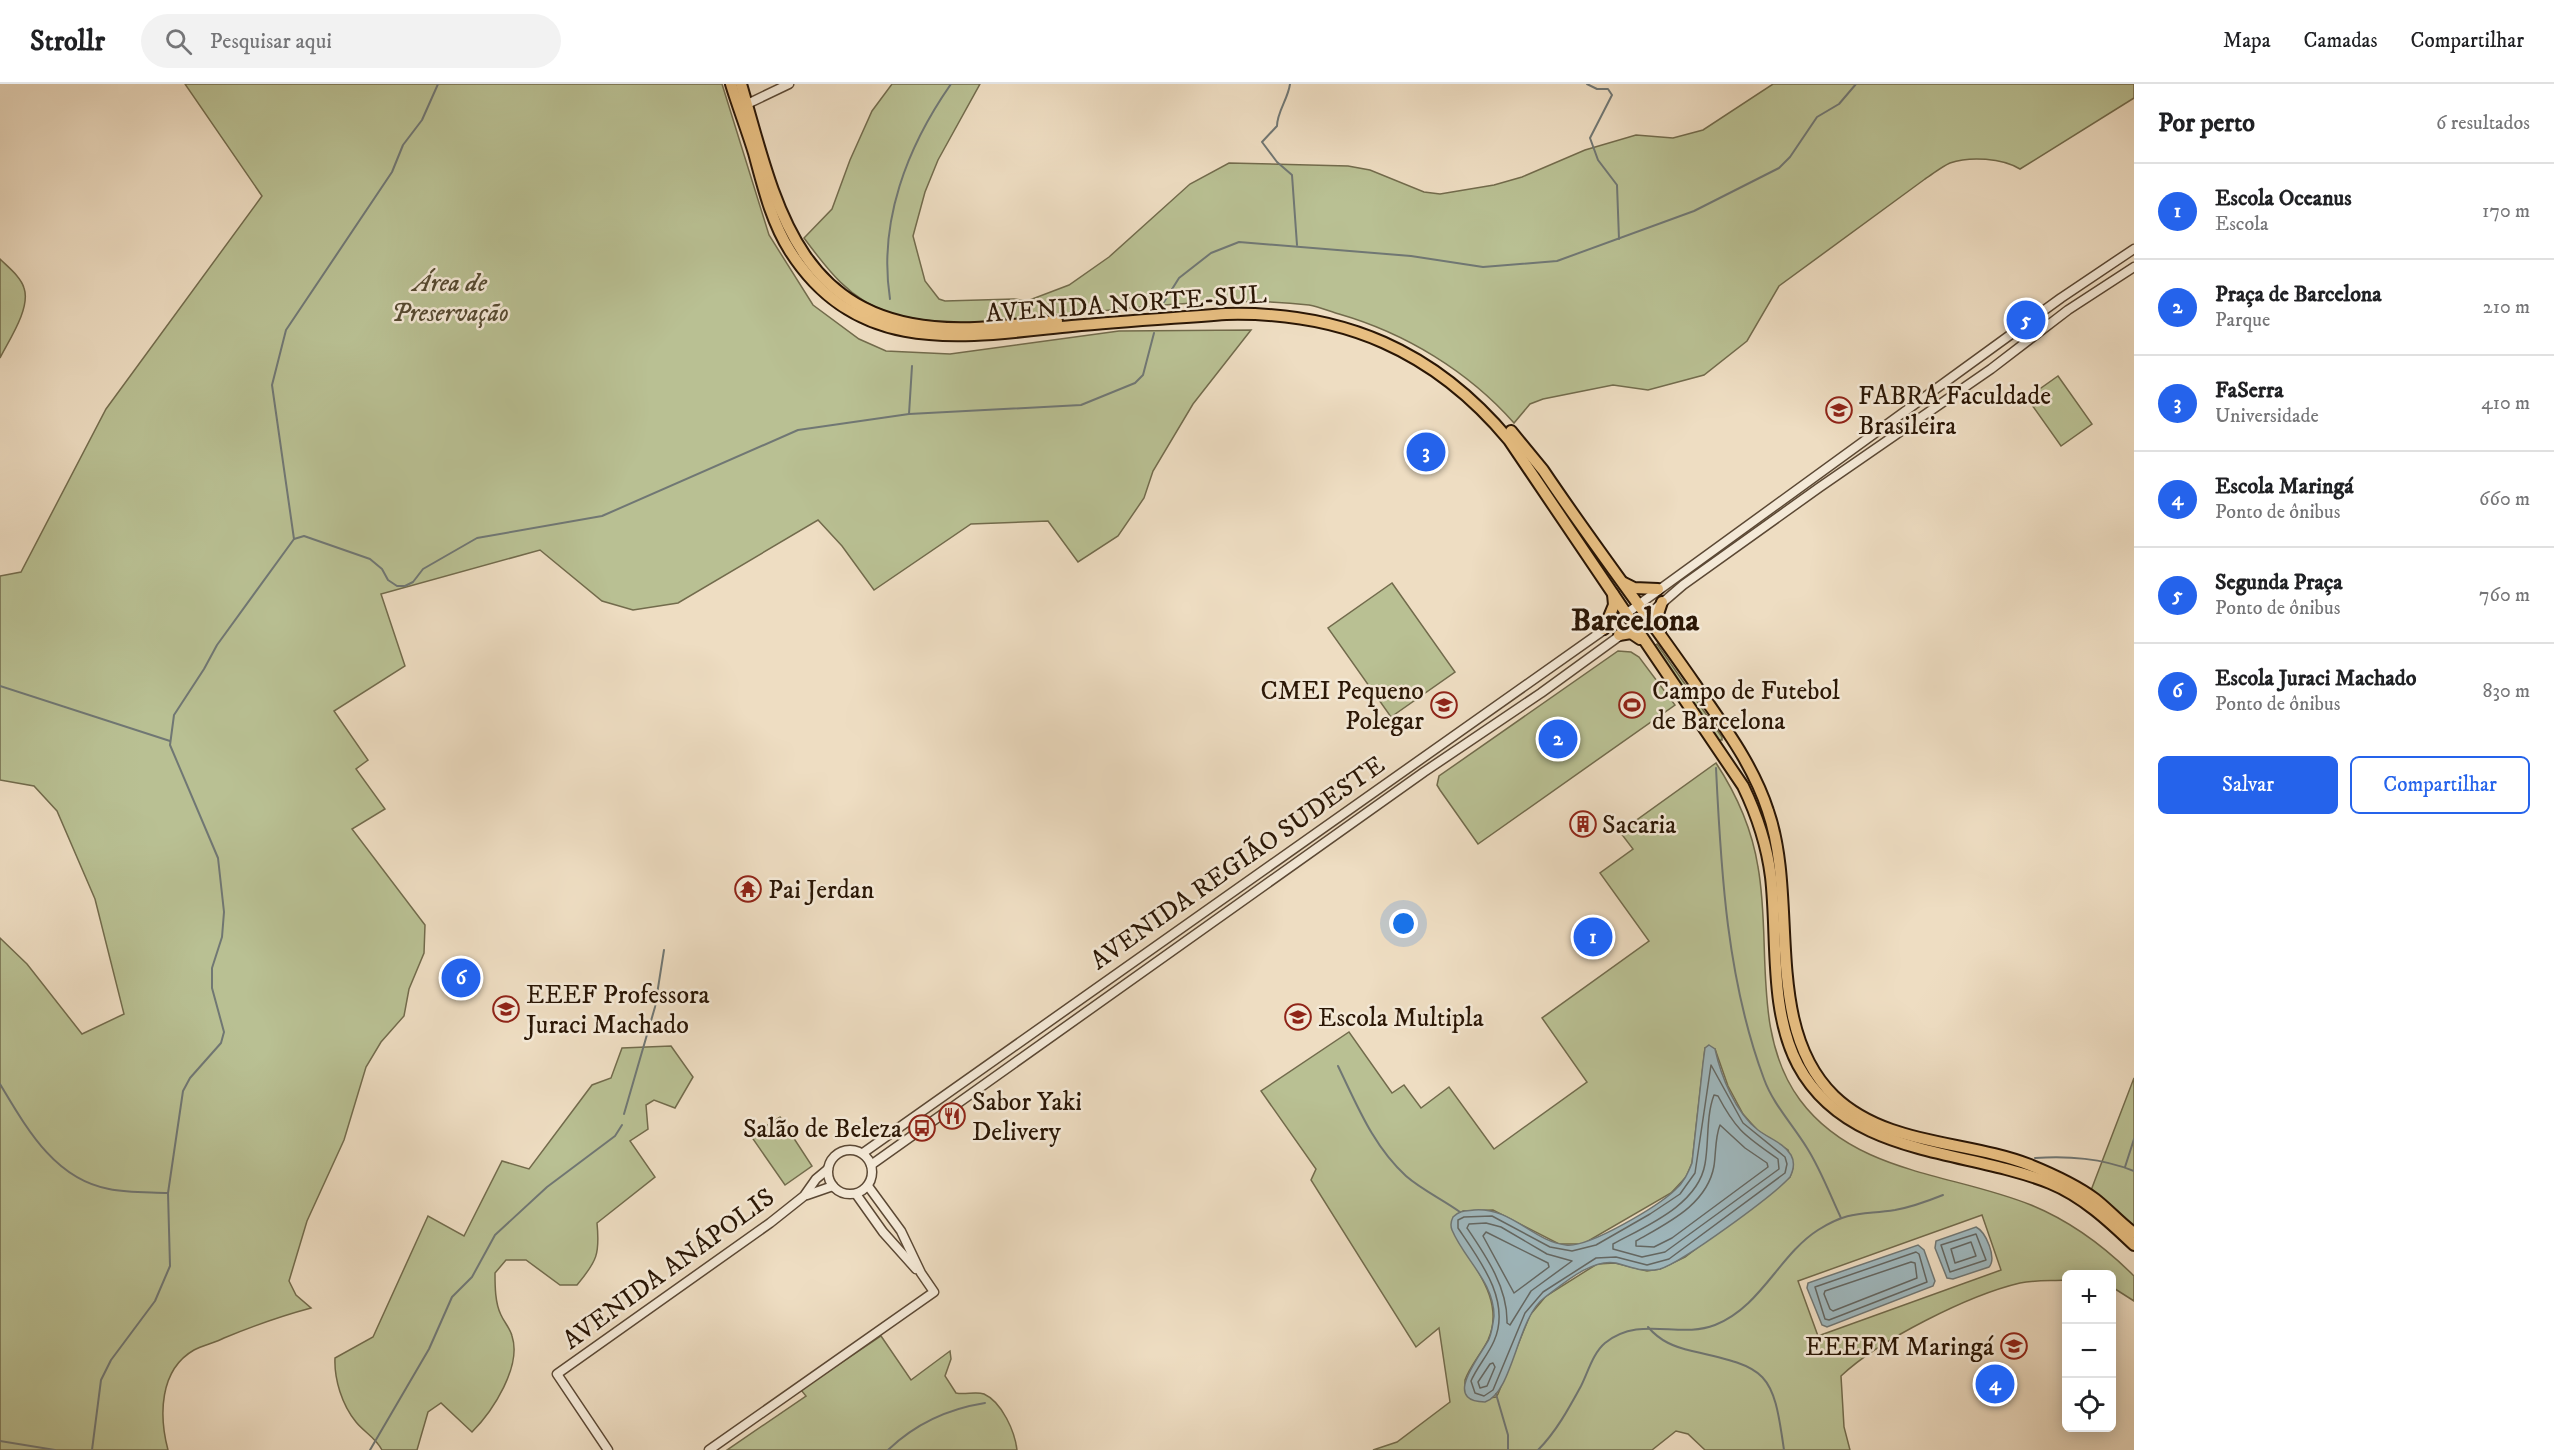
<!DOCTYPE html>
<html lang="pt">
<head>
<meta charset="utf-8">
<style>
  :root { --surface:#fff; --page:#f2f2f2; --text:#202124; --muted:#757577; --line:#e0e0e0; --accent:#2563eb }
  body { margin:0; font-family:"IM FELL DW Pica",serif; background:var(--page); color:var(--text) }
  .controls { position:absolute; right:18px; bottom:18px; display:grid; overflow:hidden; border-radius:9px; box-shadow:0 3px 15px #0003 }
  .controls button { width:54px; height:54px; display:grid; place-items:center; padding:0; border:0; border-bottom:2px solid var(--line); background:var(--surface); color:var(--text); font:30px sans-serif }
  .you { position:absolute; left:1404px; top:840px; width:21px; height:21px; margin:-15px; border:4px solid #fff; border-radius:50%; background:#1a73e8; box-shadow:0 0 0 9px #1a73e833 }
  .badge { display:grid; place-items:center; width:39px; height:39px; border-radius:50%; background:var(--accent); color:#fff; font-size:20px; font-weight:700 }
  .pin { position:absolute; translate:-50% -50%; border:3px solid #fff; box-shadow:0 2px 6px #0006 }
  .list { margin:0; padding:0; list-style:none }
  h2 { display:flex; justify-content:space-between; align-items:center; height:78px; margin:0; padding:0 24px; font-size:26px }
  h2 small { font-size:20px; font-weight:400; color:var(--muted) }
  .list li { display:grid; grid-template-columns:39px 1fr auto; gap:18px; align-items:center; box-sizing:border-box; height:96px; padding:0 24px; border-top:2px solid var(--line) }
  .list b { display:block; font-size:22px; white-space:nowrap }
  .list p { margin:0; font-size:20px; white-space:nowrap; color:var(--muted) }
  .list em { font-size:20px; font-style:normal; color:var(--muted) }
  .actions { display:flex; gap:12px; padding:18px 24px }
  .actions a { flex:1; padding:14px 0; border:2px solid var(--accent); border-radius:9px; text-align:center; font-size:21px; color:var(--accent) }
  .actions .main { background:var(--accent); color:#fff }
  .icon { flex:none; width:33px; height:33px; fill:none; stroke:currentColor; stroke-width:2; stroke-linecap:round; stroke-linejoin:round }
  .map { position:relative; flex:none; width:2134px; height:1366px; overflow:hidden }
  header { display:flex; align-items:center; gap:36px; box-sizing:border-box; height:84px; padding:0 30px; background:var(--surface); border-bottom:2px solid var(--line) }
  header strong { font-size:28px }
  nav { display:flex; gap:33px; margin-inline-start:auto; font-size:21px }
  .search { width:420px; height:54px; background:var(--page); display:flex; align-items:center; gap:15px; box-sizing:border-box; padding:0 21px; border-radius:33px; color:var(--muted); font-size:22px }
  main { display:flex }
  aside { flex:1; background:var(--surface) }
  .map>svg:first-child { display:block }
  .green { fill:#b9c093; stroke:#726b4c; stroke-width:1.5; fill-rule:evenodd }
  .water { fill:#9fb8be; stroke:#707774; stroke-width:1.5 }
  .lines { fill:none; stroke-linecap:round; stroke-linejoin:round }
  .shore { stroke:#646762; stroke-width:1.5 }
  .stream { stroke:#707774; stroke-width:2 }
  .minor-casing { stroke:#5b4834; stroke-width:11 }
  .major-casing { stroke:#2a1605; stroke-width:14 }
  .minor { stroke:#f4e9d7; stroke-width:8 }
  .major { stroke:#e7be81; stroke-width:10 }
  .labels { text-anchor:middle; stroke-width:5; stroke-linejoin:round; paint-order:stroke }
  .park-label { font-size:26px; font-style:italic; fill:#554930; stroke:#f4e9d7 }
  .street-label { font-size:26px; fill:#2a1605; stroke:#f4e9d7 }
  .poi-label { font-size:26px; fill:#2a1605; stroke:#f4e9d7; text-anchor:start }
  .district-label { font-size:32px; font-weight:bold; fill:#2a1605; stroke:#f4e9d7 }
</style>
</head>
<body>
<header>
<strong>Strollr</strong>
<div class="search"><svg class="icon" aria-label="search" viewBox="0 0 24 24"><circle cx="10" cy="10" r="6"/><path d="M15 15l6 6"/></svg>Pesquisar aqui</div>
<nav><a>Mapa</a><a>Camadas</a><a>Compartilhar</a></nav>
</header>
<main>
<div class="map">
<svg width="2134" height="1366" viewBox="0 0 2134 1366">
  <rect width="100%" height="100%" fill="#eeddc2"/>
  <filter id="stains"><feTurbulence type="fractalNoise" baseFrequency=".00333" numOctaves="4"/><feColorMatrix values="0 0 0 0 .2 0 0 0 0 .09 0 0 0 0 .02 0 0 0 .5 -.17"/></filter>
  <radialGradient id="worn" r=".72"><stop offset=".6" stop-color="#630" stop-opacity="0"/><stop offset="1" stop-color="#630" stop-opacity=".3"/></radialGradient>
  <g class="green">
    <path d="M 185,0 L 722,0 L 769,151 L 813,221 L 859,255 L 886,267 L 950,270 L 1119,247 L 1251,246 L 1193,320 L 1153,387 L 1144,414 L 1118,452 L 1078,478 L 1048,437 L 971,440 L 874,506 L 842,462 L 818,436 L 678,519 L 633,526 L 602,517 L 540,466 L 381,510 L 405,582 L 334,627 L 368,676 L 356,685 L 385,725 L 352,745 L 425,841 L 424,869 L 409,905 L 404,932 L 381,958 L 366,983 L 344,1056 L 307,1137 L 289,1197 L 296,1211 L 311,1224 C 281,1232 253,1242 224,1254 C 215,1259 203,1261 194,1266 C 159,1286 159,1332 168,1366 L 0,1366 L 0,854 L 27,880 L 82,950 L 124,930 L 95,815 L 57,727 L 34,702 L 0,696 L 0,492 L 21,488 L 106,325 L 262,112 Z"/>
    <path d="M 892,0 L 980,0 L 938,76 L 925,108 L 913,152 L 925,197 L 939,215 L 945,217 L 1014,215 L 1027,217 L 1069,201 L 1109,173 L 1190,100 L 1229,79 L 1348,82 L 1370,86 L 1424,108 L 1440,110 L 1494,101 L 1522,93 L 1585,66 L 1636,51 L 1673,54 L 1703,46 L 1773,0 L 2134,0 L 2134,14 L 2020,85 C 2002,74 1970,72 1950,79 C 1941,83 1933,90 1925,95 L 1779,202 L 1747,257 L 1704,291 L 1648,306 L 1613,301 L 1543,315 L 1530,320 L 1514,339 C 1468,287 1405,249 1339,230 C 1329,227 1319,223 1309,221 C 1222,211 1136,224 1050,232 C 998,237 939,245 888,228 C 850,216 827,185 804,154 L 832,125 L 850,76 L 872,27 Z"/>
    <path d="M 0,175 C 8,183 21,193 24,204 C 31,224 9,256 0,274 Z"/>
    <path d="M 2058,292 L 2092,340 L 2061,362 L 2027,314 Z"/>
    <path d="M 1392,499 L 1455,588 L 1391,633 L 1328,544 Z"/>
    <path d="M 1657,560 L 1722,653 L 1722,656 L 1719,656 L 1653,563 Z"/>
    <path d="M 1618,567 L 1631,568 L 1639,573 L 1675,621 L 1478,760 L 1440,706 L 1437,701 L 1439,692 Z"/>
    <path d="M 1716,679 C 1737,711 1752,745 1758,783 C 1772,859 1751,950 1800,1016 C 1855,1090 1952,1089 2031,1121 C 2070,1137 2104,1162 2134,1192 L 2134,1217 L 2112,1203 L 2112,1190 L 2066,1190 L 2066,1196 C 2052,1197 2035,1196 2020,1199 C 1969,1211 1879,1256 1841,1292 L 1844,1343 L 1850,1366 L 1705,1366 L 1688,1350 L 1676,1347 L 1652,1366 L 1373,1366 L 1397,1358 L 1450,1318 L 1439,1244 L 1416,1263 L 1311,1096 L 1316,1085 L 1261,1007 L 1349,948 L 1392,1009 L 1404,1001 L 1421,1024 L 1449,1003 L 1494,1065 L 1587,998 L 1542,934 L 1649,857 L 1600,789 L 1633,765 L 1620,748 ZM 1705,964 L 1715,965 L 1728,1002 L 1743,1030 L 1758,1047 L 1788,1066 L 1793,1084 L 1790,1093 L 1685,1173 L 1660,1185 L 1647,1187 L 1615,1179 L 1597,1180 L 1546,1212 L 1530,1231 L 1498,1310 L 1496,1313 L 1474,1316 L 1465,1304 L 1465,1296 C 1470,1282 1481,1270 1488,1256 C 1505,1219 1476,1185 1458,1154 L 1463,1127 L 1493,1126 L 1559,1160 L 1583,1160 L 1671,1109 L 1686,1093 L 1692,1079 ZM 1982,1131 L 2001,1186 L 1818,1252 L 1798,1197 Z"/>
    <path d="M 671,962 L 693,993 L 675,1024 L 654,1016 L 646,1021 L 648,1045 L 630,1057 L 655,1093 L 597,1139 C 600,1170 597,1177 577,1201 L 560,1201 L 526,1176 L 506,1176 L 495,1189 C 495,1202 495,1219 501,1231 C 504,1238 510,1244 512,1252 C 522,1282 493,1327 472,1348 L 441,1319 L 428,1328 L 417,1366 L 382,1366 C 376,1354 364,1348 356,1338 C 342,1321 334,1295 335,1274 L 373,1253 L 428,1132 L 464,1152 L 502,1077 L 529,1085 L 592,1001 L 611,994 L 622,964 Z"/>
    <path d="M 2134,994 L 2134,1145 L 2090,1109 Z"/>
    <path d="M 780,1033 L 812,1082 L 785,1101 L 751,1052 Z"/>
    <path d="M 881,1252 L 911,1296 L 950,1267 L 951,1275 L 945,1292 L 956,1309 C 965,1311 976,1307 984,1310 C 1002,1318 1015,1348 1017,1366 L 727,1366 L 806,1312 L 801,1306 Z"/>
  </g>
  <g class="water">
    <path d="M 1709,961 L 1715,965 C 1721,992 1735,1028 1758,1046 C 1768,1054 1784,1059 1791,1071 C 1795,1078 1794,1085 1790,1093 C 1774,1111 1683,1178 1660,1185 C 1643,1189 1632,1183 1616,1179 C 1592,1174 1563,1200 1544,1214 C 1517,1234 1513,1309 1485,1318 C 1440,1318 1482,1270 1489,1255 C 1492,1248 1493,1240 1494,1232 C 1494,1198 1464,1175 1452,1146 C 1450,1141 1451,1137 1453,1133 C 1460,1126 1466,1127 1474,1126 C 1512,1123 1532,1157 1566,1161 C 1589,1164 1658,1122 1675,1106 C 1684,1098 1688,1089 1692,1079 L 1703,979 L 1705,964 Z"/>
    <path d="M 1976,1143 C 1986,1148 1997,1174 1989,1183 L 1953,1195 L 1947,1194 L 1935,1164 L 1936,1157 Z"/>
    <path d="M 1918,1161 L 1924,1166 L 1935,1197 L 1933,1202 L 1827,1243 L 1822,1241 L 1807,1204 L 1808,1199 Z"/>
  </g>
  <g class="lines">
    <g class="shore">
      <path d="M 1711,981 L 1743,1039 L 1785,1073 L 1787,1080 L 1785,1089 L 1669,1175 L 1647,1181 L 1616,1173 L 1596,1174 L 1543,1208 L 1525,1229 L 1493,1306 L 1484,1312 L 1475,1309 L 1471,1297 C 1477,1283 1488,1271 1494,1257 C 1512,1217 1479,1175 1458,1144 L 1458,1136 L 1464,1133 L 1492,1132 L 1550,1163 L 1572,1167 L 1596,1161 L 1650,1130 L 1680,1110 L 1695,1089 Z"/>
      <path d="M 1714,1011 L 1718,1012 C 1737,1048 1746,1052 1778,1075 L 1779,1085 L 1665,1168 L 1642,1173 L 1613,1165 L 1613,1160 C 1646,1142 1698,1121 1705,1080 C 1709,1058 1706,1032 1714,1011 Z"/>
      <path d="M 1720,1041 L 1745,1064 L 1767,1079 L 1768,1083 L 1672,1154 L 1654,1163 L 1636,1162 L 1636,1157 C 1667,1139 1707,1121 1714,1082 C 1716,1069 1715,1053 1720,1041 Z"/>
      <path d="M 1486,1139 L 1501,1143 L 1547,1170 L 1572,1177 L 1531,1207 L 1510,1241 L 1507,1239 C 1508,1204 1486,1172 1467,1144 L 1469,1140 Z"/>
      <path d="M 1486,1148 L 1548,1179 L 1549,1183 L 1514,1209 L 1483,1152 Z"/>
      <path d="M 1976,1150 L 1986,1176 L 1950,1188 L 1941,1161 Z"/>
      <path d="M 1971,1158 L 1976,1172 L 1955,1179 L 1951,1165 Z"/>
      <path d="M 1916,1168 L 1919,1170 L 1927,1198 L 1829,1236 L 1825,1235 L 1815,1203 Z"/>
      <path d="M 1911,1178 L 1915,1179 L 1917,1194 L 1833,1227 L 1830,1225 L 1824,1210 L 1825,1207 Z"/>
      <path d="M 1493,1279 L 1495,1283 L 1487,1302 L 1480,1304 L 1478,1298 L 1490,1280 Z"/>
    </g>
    <g class="stream">
      <path d="M 1290,0 C 1288,15 1277,28 1277,42 L 1262,58 L 1277,78 L 1292,91 L 1297,161"/>
      <path d="M 1587,0 L 1597,5 L 1608,5 L 1612,11 L 1590,54 L 1598,76 L 1617,101 L 1619,155"/>
      <path d="M 890,215 C 878,138 907,63 951,0"/>
      <path d="M 1164,218 L 1179,194 L 1211,169 L 1239,158 L 1411,172 L 1483,183 L 1557,177 L 1694,127 L 1779,84 L 1790,73 L 1817,33 L 1839,20 L 1856,0"/>
      <path d="M 909,330 L 912,282"/>
      <path d="M 294,455 L 272,301 L 286,246 L 392,88 L 403,61 L 422,36 L 438,0"/>
      <path d="M 0,602 L 170,657"/>
      <path d="M 1716,684 C 1721,788 1727,896 1764,995 C 1773,1020 1793,1041 1807,1064 C 1821,1086 1830,1111 1841,1134"/>
      <path d="M 1338,982 C 1357,1021 1373,1062 1406,1092 C 1422,1106 1442,1115 1460,1128"/>
      <path d="M 0,1000 C 26,1043 54,1095 109,1105 C 128,1109 149,1108 168,1109"/>
      <path d="M 624,1030 L 655,923 L 664,866"/>
      <path d="M 2035,1074 C 2069,1072 2101,1074 2134,1087"/>
      <path d="M 2125,1083 L 2134,1055"/>
      <path d="M 1648,1243 C 1660,1257 1674,1263 1692,1267 C 1768,1284 1773,1287 1784,1366"/>
      <path d="M 1496,1310 L 1508,1351 L 1508,1366"/>
      <path d="M 0,1357 L 55,1366"/>
      <path d="M 92,1366 L 101,1296 L 111,1276 L 155,1217 L 170,1182 L 168,1109 L 183,1007 L 190,994 L 221,959 L 224,948 L 212,904 L 212,884 L 222,853 L 224,828 L 218,774 L 170,661 L 174,631 L 204,585 L 217,561 L 294,455 L 304,452 L 370,475 L 382,485 L 388,496 L 397,502 L 405,502 L 413,498 L 423,485 L 477,454 L 602,432 L 798,346 L 909,330 L 1081,321 L 1135,299 L 1143,291 L 1154,249"/>
      <path d="M 370,1366 L 429,1265 L 452,1213 L 472,1193 L 495,1151 L 547,1103 L 615,1052 L 622,1041"/>
      <path d="M 888,1366 C 916,1339 947,1325 985,1319"/>
      <path d="M 1538,1366 C 1556,1348 1569,1324 1581,1302 C 1588,1288 1593,1269 1605,1259 C 1640,1231 1679,1255 1715,1241 C 1761,1223 1779,1171 1818,1146 C 1850,1126 1862,1131 1895,1126 C 1912,1123 1928,1117 1943,1111"/>
    </g>
    <g class="minor-casing">
      <g id="minor">
        <path d="M 741,23 L 789,0"/>
        <circle cx="850" cy="1088" r="22"/>
        <path d="M 863,1069 L 1601,548 L 2061,214 L 2134,165"/>
        <path d="M 871,1081 L 1424,688 L 1541,609 L 1647,532 L 1683,501 L 1820,403 L 1991,285 L 2068,226 L 2134,183"/>
        <path d="M 856,1110 L 883,1148 L 916,1185"/>
        <path d="M 807,1111 L 833,1102"/>
        <path d="M 608,1366 L 557,1290 L 770,1139 L 804,1112 L 816,1095 L 828,1085"/>
        <path d="M 709,1366 L 934,1208 L 921,1189 L 901,1147 L 868,1102"/>
      </g>
    </g>
    <g class="major-casing">
      <g id="major">
        <path d="M 731,0 C 738,23 747,46 754,69 C 763,102 771,137 790,167 C 858,274 964,253 1072,242 C 1124,237 1175,234 1226,230 C 1343,227 1435,267 1509,356 L 1743,702 C 1757,731 1767,761 1771,793 C 1778,854 1769,926 1798,981 C 1847,1073 1965,1065 2050,1099 C 2082,1112 2109,1137 2134,1161"/>
        <path d="M 741,0 C 774,112 793,230 934,243 C 975,247 1017,240 1057,237"/>
        <path d="M 1511,347 L 1543,386 C 1592,459 1645,528 1695,600 C 1722,640 1753,680 1768,727 C 1799,816 1762,942 1834,1012 C 1886,1062 1966,1056 2030,1081 C 2052,1090 2075,1100 2095,1115 C 2108,1125 2120,1139 2134,1149"/>
        <path d="M 1624,499 L 1634,504 L 1658,505"/>
        <path d="M 1604,545 L 1614,521 L 1613,510"/>
        <path d="M 1660,548 L 1658,530 L 1662,518"/>
        <path d="M 1619,551 L 1631,549 L 1640,555"/>
      </g>
    </g>
    <use href="#minor" class="minor"/>
    <use href="#major" class="major"/>
  </g>
  <defs>
    <g id="university-ring" transform="scale(1.35)"><circle r="9.5" fill="#f4e9d7" stroke="#8f2418" stroke-width="1.5"/><path d="M0-5L7-2L0 1L-7-2ZM-4 1L0 2.5L4 1V4Q0 6-4 4Z" fill="#8f2418"/></g>
    <g id="school-ring" transform="scale(1.35)"><circle r="9.5" fill="#f4e9d7" stroke="#8f2418" stroke-width="1.5"/><path d="M0-5L7-2L0 1L-7-2ZM-4 1L0 2.5L4 1V4Q0 6-4 4Z" fill="#8f2418"/></g>
    <g id="stadium-ring" transform="scale(1.35)"><circle r="9.5" fill="#f4e9d7" stroke="#8f2418" stroke-width="1.5"/><path d="M0-5a6.5 5 0 1 0 0 10a6.5 5 0 1 0 0-10ZM-3.5-1.8h7v3.6h-7Z" fill="#8f2418"/></g>
    <g id="building-ring" transform="scale(1.35)"><circle r="9.5" fill="#f4e9d7" stroke="#8f2418" stroke-width="1.5"/><path d="M-4-6H4V6H1V3H-1V6H-4ZM-2.5-4.3h1.7v1.8h-1.7ZM.8-4.3h1.7v1.8H.8ZM-2.5-1h1.7V.8h-1.7ZM.8-1h1.7V.8H.8Z" fill="#8f2418"/></g>
    <g id="temple-ring" transform="scale(1.35)"><circle r="9.5" fill="#f4e9d7" stroke="#8f2418" stroke-width="1.5"/><path d="M0-6L5-2H3V0L6.5 2.5H4V6H1.5V3h-3V6H-4V2.5H-6.5L-3 0V-2H-5Z" fill="#8f2418"/></g>
    <g id="restaurant-ring" transform="scale(1.35)"><circle r="9.5" fill="#f4e9d7" stroke="#8f2418" stroke-width="1.5"/><path d="M-5-6h1v4h1v-4h1v4h1v-4h1v5L-1.5 .5V6h-2V.5L-5-1ZM5-6V6H3V1.5H1.5Q1.5-4 5-6Z" fill="#8f2418"/></g>
    <g id="bus-ring" transform="scale(1.35)"><circle r="9.5" fill="#f4e9d7" stroke="#8f2418" stroke-width="1.5"/><path d="M-5-6H5V4H4V6H2V4H-2V6H-4V4H-5ZM-3.5-4V0h7V-4ZM-3.5 1.2v1.5H-2V1.2ZM2 1.2v1.5H3.5V1.2Z" fill="#8f2418"/></g>
  </defs>
  <g fill-rule="evenodd">
    <use href="#university-ring" x="1839" y="326"/>
    <use href="#school-ring" x="1444" y="621"/>
    <use href="#stadium-ring" x="1632" y="621"/>
    <use href="#building-ring" x="1583" y="740"/>
    <use href="#temple-ring" x="748" y="805"/>
    <use href="#school-ring" x="506" y="925"/>
    <use href="#school-ring" x="1298" y="933"/>
    <use href="#restaurant-ring" x="952" y="1032"/>
    <use href="#bus-ring" x="922" y="1044"/>
    <use href="#school-ring" x="2014" y="1262"/>
  </g>
  <g class="labels">
    <g class="park-label">
      <text x="450" y="207">Área de<tspan x="450" dy="30">Preservação</tspan></text>
    </g>
    <g class="street-label">
      <text transform="translate(1126 219) rotate(-4)" y="9">AVENIDA NORTE-SUL</text>
      <text transform="translate(1237 778) rotate(-35)" y="9">AVENIDA REGIÃO SUDESTE</text>
      <text transform="translate(668 1184) rotate(-36)" y="9">AVENIDA ANÁPOLIS</text>
    </g>
    <g class="poi-label">
      <text x="1858" y="320">FABRA Faculdade<tspan x="1858" dy="30">Brasileira</tspan></text>
      <text x="1424" y="615" text-anchor="end">CMEI Pequeno<tspan x="1424" dy="30">Polegar</tspan></text>
      <text x="1652" y="615">Campo de Futebol<tspan x="1652" dy="30">de Barcelona</tspan></text>
      <text x="1602" y="749">Sacaria</text>
      <text x="768" y="814">Pai Jerdan</text>
      <text x="526" y="919">EEEF Professora<tspan x="526" dy="30">Juraci Machado</tspan></text>
      <text x="1318" y="942">Escola Multipla</text>
      <text x="972" y="1026">Sabor Yaki<tspan x="972" dy="30">Delivery</tspan></text>
      <text x="902" y="1053" text-anchor="end">Salão de Beleza</text>
      <text x="1994" y="1271" text-anchor="end">EEEFM Maringá</text>
    </g>
    <g class="district-label">
      <text x="1635" y="546">Barcelona</text>
    </g>
  </g>
  <rect width="100%" height="100%" filter="url(#stains)"/>
  <rect width="100%" height="100%" fill="url(#worn)"/>
</svg>
<div class="controls">
<button>+</button>
<button>−</button>
<button><svg class="icon" aria-label="locate" viewBox="0 0 24 24"><circle cx="12" cy="12" r="6"/><path d="M12 2v4M12 18v4M2 12h4M18 12h4"/></svg></button>
</div>
<div class="you"></div>
<div class="pin badge" style="left:1593px;top:853px">1</div>
<div class="pin badge" style="left:1558px;top:655px">2</div>
<div class="pin badge" style="left:1426px;top:368px">3</div>
<div class="pin badge" style="left:1995px;top:1300px">4</div>
<div class="pin badge" style="left:2026px;top:236px">5</div>
<div class="pin badge" style="left:461px;top:894px">6</div>
</div>
<aside>
<h2>Por perto<small>6 resultados</small></h2>
<ul class="list">
<li><span class="badge">1</span><div><b>Escola Oceanus</b><p>Escola</p></div><em>170 m</em></li>
<li><span class="badge">2</span><div><b>Praça de Barcelona</b><p>Parque</p></div><em>210 m</em></li>
<li><span class="badge">3</span><div><b>FaSerra</b><p>Universidade</p></div><em>410 m</em></li>
<li><span class="badge">4</span><div><b>Escola Maringá</b><p>Ponto de ônibus</p></div><em>660 m</em></li>
<li><span class="badge">5</span><div><b>Segunda Praça</b><p>Ponto de ônibus</p></div><em>760 m</em></li>
<li><span class="badge">6</span><div><b>Escola Juraci Machado</b><p>Ponto de ônibus</p></div><em>830 m</em></li>
</ul>
<div class="actions"><a class="main">Salvar</a><a>Compartilhar</a></div>
</aside>
</main>
</body>
</html>
